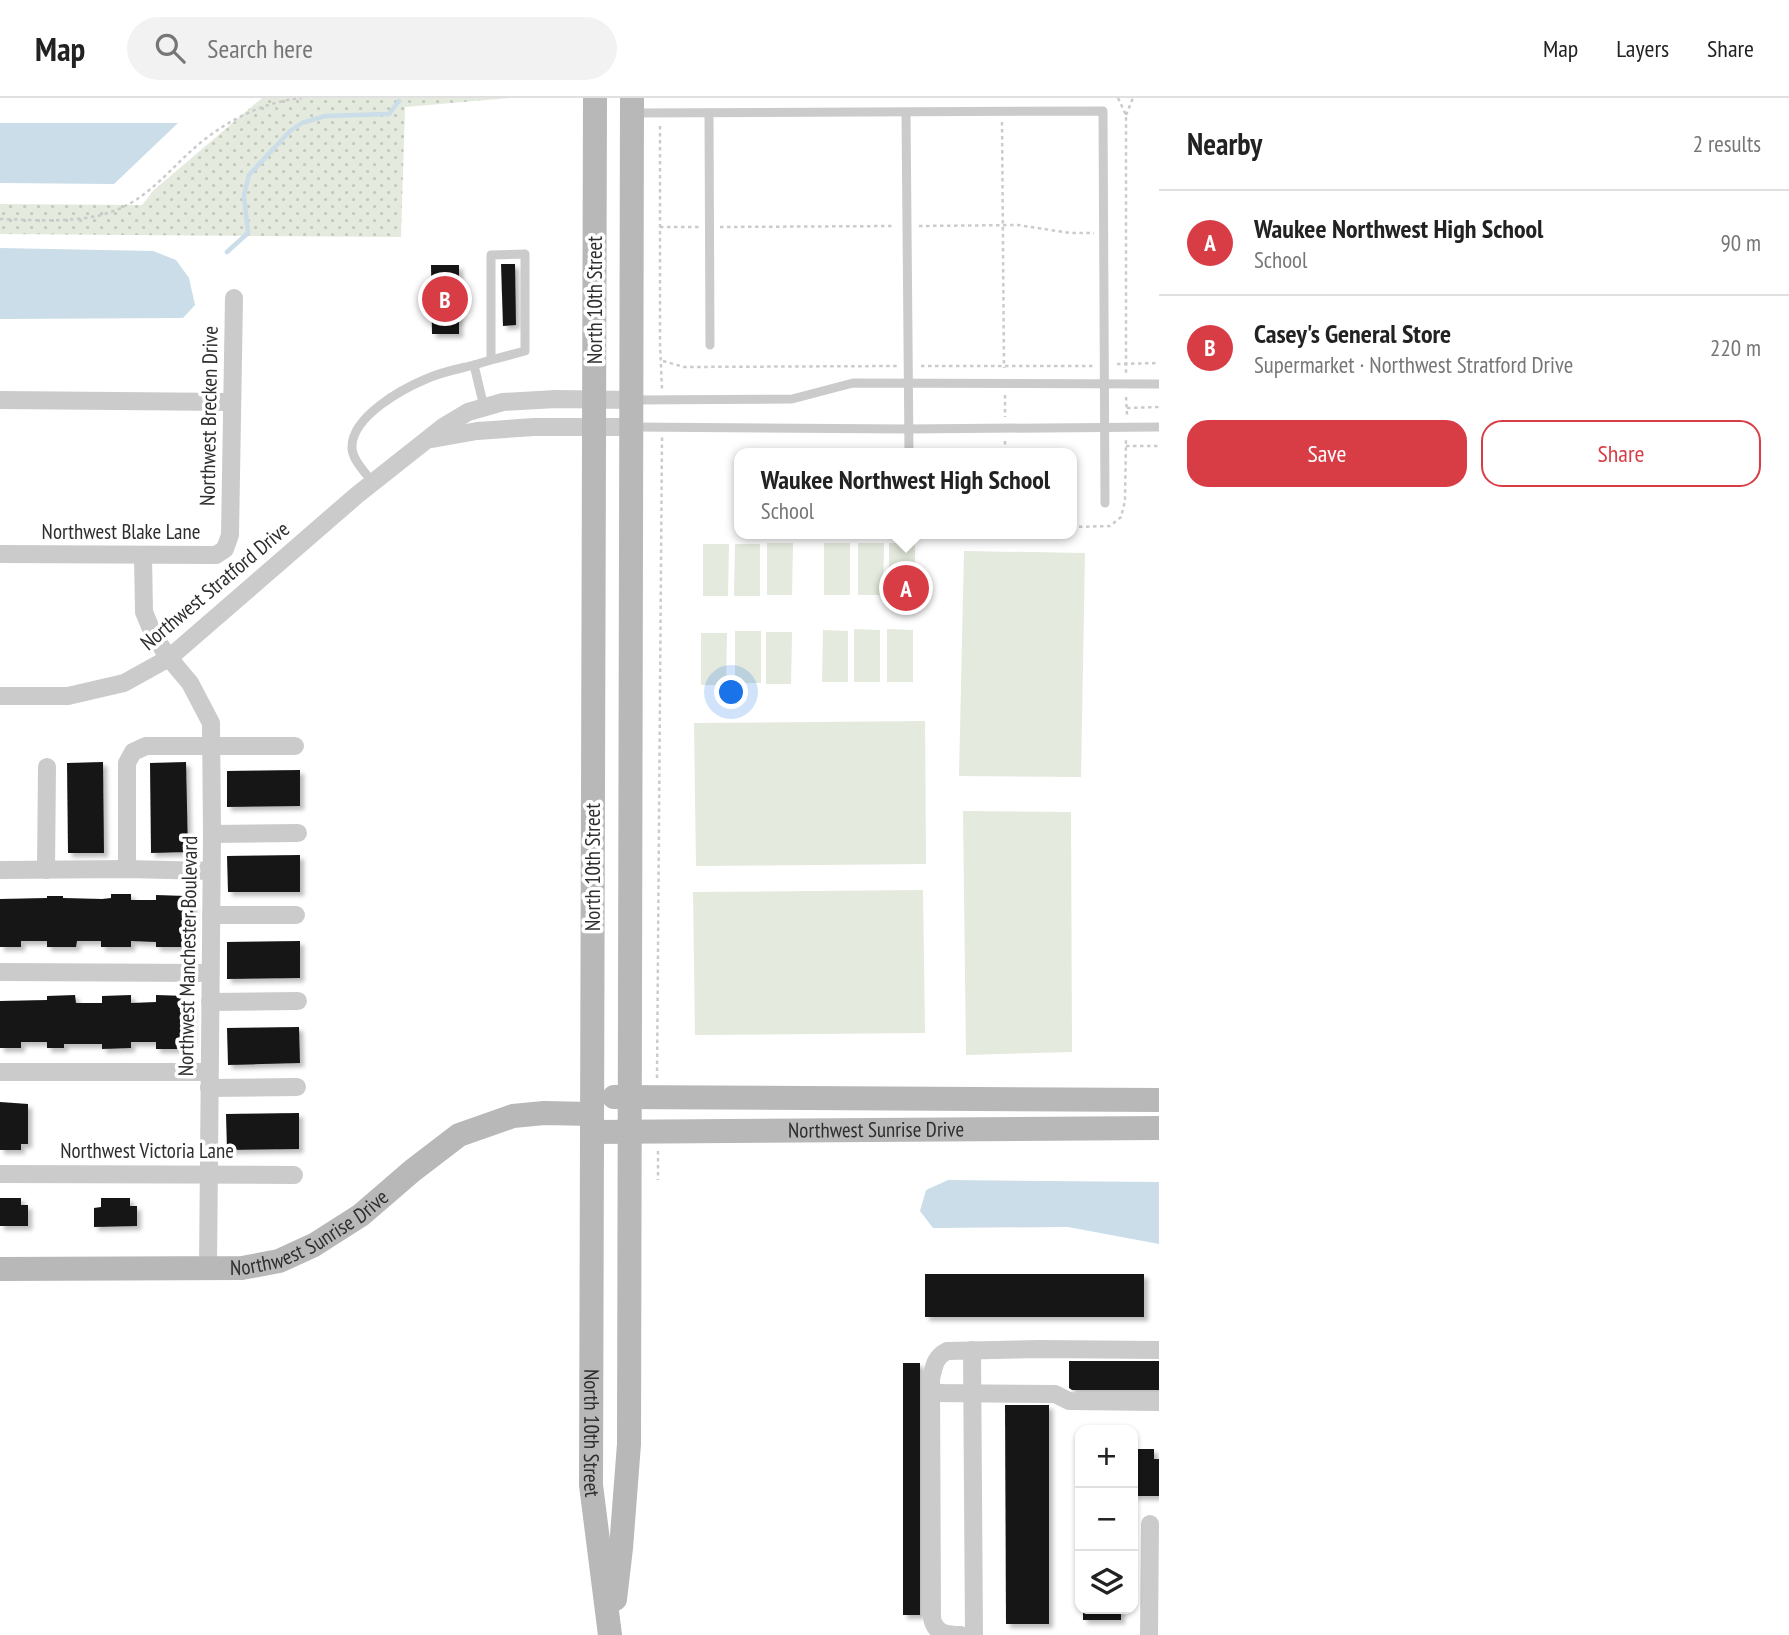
<!DOCTYPE html>
<html lang="en">
<head>
<meta charset="utf-8">
<style>
  :root { --surface:#fff; --page:#f2f2f2; --text:#222; --muted:#767676; --line:#e0e0e0; --accent:#d83d46 }
  body { margin:0; font-family:"PT Sans Narrow",sans-serif; background:var(--page); color:var(--text) }
  .controls { position:absolute; right:21px; bottom:21px; display:grid; overflow:hidden; border-radius:14px; box-shadow:0 2px 5px #0004 }
  .controls button { width:63px; height:63px; display:grid; place-items:center; padding:0; border:0; border-bottom:2px solid var(--line); background:var(--surface); color:var(--text); font:35px sans-serif }
  .you { position:absolute; left:732px; top:595px; width:24px; height:24px; margin:-18px; border:5px solid #fff; border-radius:50%; background:#1a73e8; box-shadow:0 0 0 10px #1a73e833 }
  .badge { display:grid; place-items:center; width:46px; height:46px; border-radius:50%; background:var(--accent); color:#fff; font-size:23px; font-weight:700 }
  .pin { position:absolute; translate:-50% -50%; border:4px solid #fff; box-shadow:0 2px 7px #0006 }
  .popup { position:absolute; left:734px; top:350px; width:343px; height:91px; box-sizing:border-box; display:grid; place-content:center; border-radius:14px; background:var(--surface); filter:drop-shadow(0 2px 5px #0005); font-size:23px; white-space:nowrap; color:var(--muted) }
  .popup b { font-size:26px; color:var(--text) }
  .popup::after { content:''; position:absolute; left:50%; top:100%; margin-left:-14px; border:14px solid transparent; border-top-color:var(--surface) }
  .list { margin:0; padding:0; list-style:none }
  h2 { display:flex; justify-content:space-between; align-items:center; height:91px; margin:0; padding:0 28px; font-size:30px }
  h2 small { font-size:23px; font-weight:400; color:var(--muted) }
  .list li { display:grid; grid-template-columns:46px 1fr auto; gap:21px; align-items:center; box-sizing:border-box; height:105px; padding:0 28px; border-top:2px solid var(--line) }
  .list b { display:block; font-size:26px; white-space:nowrap }
  .list p { margin:0; font-size:23px; white-space:nowrap; color:var(--muted) }
  .list em { font-size:23px; font-style:normal; color:var(--muted) }
  .actions { display:flex; gap:14px; padding:21px 28px }
  .actions a { flex:1; padding:16px 0; border:2px solid var(--accent); border-radius:21px; text-align:center; font-size:24px; color:var(--accent) }
  .actions .main { background:var(--accent); color:#fff }
  .icon { flex:none; width:38px; height:38px; fill:none; stroke:currentColor; stroke-width:2; stroke-linecap:round; stroke-linejoin:round }
  .map { position:relative; flex:none; width:1159px; height:1537px; overflow:hidden }
  header { display:flex; align-items:center; gap:42px; box-sizing:border-box; height:98px; padding:0 35px; background:var(--surface); border-bottom:2px solid var(--line) }
  header strong { font-size:33px }
  nav { display:flex; gap:38px; margin-inline-start:auto; font-size:24px }
  .search { width:490px; height:63px; background:var(--page); display:flex; align-items:center; gap:18px; box-sizing:border-box; padding:0 24px; border-radius:38px; color:var(--muted); font-size:26px }
  main { display:flex }
  aside { flex:1; background:var(--surface) }
  .map>svg:first-child { display:block }
  .grass { fill:url(#grass-dots) }
  .garden { fill:#e4eadd }
  .water { fill:#cadde9 }
  .lines { fill:none; stroke-linecap:round; stroke-linejoin:round }
  .stream { stroke:#cadde9; stroke-width:4.5 }
  .building { fill:#151515; filter:url(#shadow) }
  .path { stroke:#cbcbcb; stroke-width:2.5; stroke-dasharray:3.5 3.5; stroke-linecap:butt }
  .lane { stroke:#cbcbcb; stroke-width:9 }
  .street { stroke:#cbcbcb; stroke-width:18 }
  .secondary { stroke:#b8b8b8; stroke-width:24 }
  .labels { text-anchor:middle; stroke-width:7; stroke-linejoin:round; paint-order:stroke }
  .street-label { font-size:21px; fill:#2e2e2e; stroke:#fff }
</style>
</head>
<body>
<header>
<strong>Map</strong>
<div class="search"><svg class="icon" aria-label="search" viewBox="0 0 24 24"><circle cx="10" cy="10" r="6"/><path d="M15 15l6 6"/></svg>Search here</div>
<nav><a>Map</a><a>Layers</a><a>Share</a></nav>
</header>
<main>
<div class="map">
<svg width="1159" height="1537" viewBox="0 0 1159 1537">
  <defs>
    <pattern id="grass-dots" width="8" height="8" patternUnits="userSpaceOnUse" patternTransform="scale(1.75)"><rect width="8" height="8" fill="#e4eadd"/><path d="M2 2h.1M6 6h.1" fill="none" stroke="#c4c9be" stroke-width="1.8" stroke-linecap="round"/></pattern>
    <filter id="shadow"><feDropShadow dx="4" dy="4" stdDeviation="2" flood-color="#0004"/></filter>
  </defs>
  <rect width="100%" height="100%" fill="#fff"/>
  <path class="grass" d="M 262,0 L 510,0 L 405,9 L 401,139 L 0,136 L 0,106 L 142,107 L 154,92 Z"/>
  <g class="garden">
    <path d="M 767,445 L 793,445 L 792,497 L 767,497 Z"/>
    <rect x="824" y="445" width="26" height="52"/>
    <path d="M 858,445 L 884,445 L 883,497 L 858,497 Z"/>
    <rect x="889" y="445" width="26" height="52"/>
    <path d="M 703,446 L 729,446 L 728,498 L 703,498 Z"/>
    <path d="M 735,446 L 760,446 L 760,498 L 734,498 Z"/>
    <path d="M 964,453 L 1085,455 L 1081,679 L 959,678 Z"/>
    <path d="M 854,531 L 880,532 L 880,584 L 854,584 Z"/>
    <path d="M 887,531 L 913,532 L 913,584 L 887,584 Z"/>
    <path d="M 823,532 L 848,533 L 848,584 L 822,584 Z"/>
    <rect x="735" y="533" width="26" height="52"/>
    <path d="M 766,534 L 792,534 L 791,586 L 766,586 Z"/>
    <path d="M 701,535 L 727,535 L 726,587 L 701,587 Z"/>
    <path d="M 925,623 L 926,766 L 696,768 L 694,625 Z"/>
    <path d="M 963,713 L 1071,714 L 1072,954 L 966,957 Z"/>
    <path d="M 923,792 L 925,935 L 695,937 L 693,794 Z"/>
  </g>
  <g class="water">
    <path d="M 0,25 L 178,25 L 114,86 L 0,85 Z"/>
    <path d="M 0,150 L 153,153 L 176,162 L 189,180 L 195,207 L 183,220 L 0,221 Z"/>
    <path d="M 948,1082 L 1159,1084 L 1159,1146 L 1068,1129 L 933,1130 L 920,1113 L 926,1092 Z"/>
  </g>
  <g class="lines">
    <path class="stream" d="M 227,154 L 248,135 L 244,97 L 249,77 L 290,33 L 302,25 L 325,18 L 389,16 L 399,3"/>
  </g>
  <g class="building">
    <path d="M 501,166 L 515,166 L 516,227 L 503,228 Z"/>
    <path d="M 431,167 L 459,167 L 459,236 L 432,236 Z"/>
    <path d="M 103,664 L 104,755 L 68,755 L 67,665 Z"/>
    <path d="M 186,664 L 188,754 L 151,755 L 150,665 Z"/>
    <path d="M 300,672 L 300,708 L 227,709 L 227,673 Z"/>
    <path d="M 300,757 L 300,794 L 228,794 L 227,758 Z"/>
    <path d="M 111,796 L 131,796 L 131,802 L 156,802 L 156,797 L 186,798 L 186,805 L 193,805 L 192,842 L 186,842 L 186,849 L 156,849 L 156,844 L 131,843 L 131,849 L 101,849 L 101,843 L 77,843 L 76,849 L 47,849 L 47,843 L 21,843 L 21,849 L 0,849 L 0,801 L 47,800 L 47,798 L 63,798 L 63,800 L 102,801 L 111,800 Z"/>
    <path d="M 300,843 L 300,880 L 227,881 L 227,844 Z"/>
    <path d="M 75,897 L 76,905 L 102,905 L 102,898 L 131,897 L 131,905 L 156,904 L 156,897 L 186,898 L 186,904 L 192,904 L 192,944 L 186,944 L 186,951 L 156,951 L 156,944 L 131,944 L 131,950 L 102,951 L 102,946 L 64,946 L 64,950 L 47,950 L 47,944 L 21,944 L 21,950 L 0,950 L 0,903 L 47,902 L 47,898 Z"/>
    <path d="M 299,929 L 300,965 L 228,967 L 227,930 Z"/>
    <path d="M 0,1004 L 28,1006 L 28,1046 L 21,1046 L 21,1052 L 0,1052 Z"/>
    <path d="M 299,1015 L 299,1051 L 227,1052 L 226,1016 Z"/>
    <path d="M 0,1100 L 21,1100 L 21,1107 L 28,1107 L 28,1128 L 0,1128 Z"/>
    <path d="M 101,1100 L 130,1100 L 130,1108 L 137,1108 L 137,1128 L 94,1129 L 94,1110 L 101,1109 Z"/>
    <rect x="925" y="1176" width="219" height="43"/>
    <path d="M 1069,1263 L 1159,1263 L 1159,1292 L 1072,1292 L 1069,1290 Z"/>
    <rect x="903" y="1265" width="17" height="252"/>
    <path d="M 1005,1307 L 1049,1307 L 1049,1526 L 1006,1526 Z"/>
    <path d="M 1133,1351 L 1154,1351 L 1154,1361 L 1159,1361 L 1159,1398 L 1133,1398 Z"/>
    <rect x="1083" y="1511" width="38" height="11"/>
  </g>
  <g class="lines">
    <g class="path">
      <path d="M 1118,0 L 1126,17 L 1126,275"/>
      <path d="M 1126,17 L 1133,0"/>
      <path d="M 1002,24 L 1004,270"/>
      <path d="M 660,28 L 660,246 L 662,291"/>
      <path d="M 0,121 C 40,122 91,127 127,107 C 152,94 171,71 192,52 C 222,25 261,4 302,0"/>
      <path d="M 919,128 L 1018,127 L 1070,135 L 1094,135"/>
      <path d="M 660,129 L 699,129"/>
      <path d="M 720,129 L 895,128"/>
      <path d="M 663,263 L 684,269 L 897,268"/>
      <path d="M 1117,266 L 1159,265"/>
      <path d="M 921,268 L 1093,268"/>
      <path d="M 1005,297 L 1005,319"/>
      <path d="M 1126,299 L 1127,317"/>
      <path d="M 1127,310 L 1159,309"/>
      <path d="M 1005,343 L 1005,355"/>
      <path d="M 1126,348 L 1159,348"/>
      <path d="M 1072,429 L 1110,428 L 1121,419 L 1125,403 L 1126,341"/>
      <path d="M 657,980 L 662,339"/>
      <path d="M 658,1053 L 658,1082"/>
    </g>
    <g class="lane">
      <path d="M 633,15 L 1103,13 L 1105,405"/>
      <path d="M 906,15 L 909,355"/>
      <path d="M 709,16 L 710,247"/>
      <path d="M 634,302 L 792,301 L 853,285 L 1159,286"/>
      <path d="M 484,309 L 474,267 L 491,262 L 491,157 L 525,156 L 525,253 L 491,262"/>
      <path d="M 633,329 L 908,331 L 1159,329"/>
      <path d="M 373,385 C 366,375 351,361 352,348 C 353,318 402,291 426,281 C 441,274 458,271 474,267"/>
    </g>
    <g class="street">
      <path d="M 0,302 L 232,304"/>
      <path d="M 432,341 L 477,333 L 534,329 L 631,329"/>
      <path d="M 0,456 L 216,457 L 225,451 L 230,437 L 234,200"/>
      <path d="M 143,457 L 144,514 L 154,538 L 169,560 L 190,585 L 211,625 L 212,736 L 208,1170"/>
      <path d="M 0,598 L 68,598 L 124,585 L 169,560 L 357,397 L 443,329 L 468,314 L 503,304 L 556,301 L 631,302"/>
      <path d="M 212,736 L 298,735"/>
      <path d="M 127,771 L 127,665 L 133,654 L 146,648 L 295,648"/>
      <path d="M 0,772 L 127,771 L 211,773"/>
      <path d="M 46,772 L 47,669"/>
      <path d="M 211,817 L 296,817"/>
      <path d="M 0,874 L 210,875"/>
      <path d="M 210,904 L 298,903"/>
      <path d="M 0,974 L 209,974"/>
      <path d="M 209,990 L 297,989"/>
      <path d="M 0,1076 L 294,1077"/>
      <path d="M 972,1252 L 974,1537"/>
      <path d="M 931,1295 L 1055,1296 L 1069,1303 L 1159,1304"/>
      <path d="M 961,1537 C 947,1537 935,1536 932,1520 L 931,1281 C 934,1268 935,1259 947,1253 L 1039,1251 L 1159,1252"/>
      <path d="M 1149,1537 L 1150,1426"/>
    </g>
    <g class="secondary">
      <path id="s1" d="M 595,0 L 591,1387 L 610,1537"/>
      <path d="M 614,999 L 1159,1002"/>
      <path id="s2" d="M 592,1034 L 1159,1030"/>
      <path id="s3" d="M 0,1171 L 242,1170 L 279,1163 L 314,1147 L 361,1117 L 412,1073 L 459,1037 L 513,1018 L 544,1015 L 592,1016"/>
      <path d="M 615,1501 L 621,1450 L 629,1346 L 632,0"/>
    </g>
  </g>
  <g class="labels">
    <g class="street-label">
      <text transform="translate(595 202) rotate(-90)" y="7">North 10th Street</text>
      <text transform="translate(209 318) rotate(-89)" y="7">Northwest Brecken Drive</text>
      <text x="121" y="441">Northwest Blake Lane</text>
      <text transform="translate(215 488) rotate(-40)" y="7">Northwest Stratford Drive</text>
      <text transform="translate(593 769) rotate(-90)" y="7">North 10th Street</text>
      <text transform="translate(188 858) rotate(-89)" y="7">Northwest Manchester Boulevard</text>
      <text dy="7" stroke="none"><textPath href="#s2" startOffset="284">Northwest Sunrise Drive</textPath></text>
      <text x="147" y="1060">Northwest Victoria Lane</text>
      <text dy="7" stroke="none"><textPath href="#s3" startOffset="318">Northwest Sunrise Drive</textPath></text>
      <text dy="7" stroke="none"><textPath href="#s1" startOffset="1335">North 10th Street</textPath></text>
    </g>
  </g>
</svg>
<div class="controls">
<button>+</button>
<button>−</button>
<button><svg class="icon" aria-label="layers" viewBox="0 0 24 24"><path d="M12 4l9 5-9 5-9-5zM3 14l9 5 9-5"/></svg></button>
</div>
<div class="you"></div>
<div class="pin badge" style="left:906px;top:490px">A</div>
<div class="popup"><b>Waukee Northwest High School</b>School</div>
<div class="pin badge" style="left:445px;top:201px">B</div>
</div>
<aside>
<h2>Nearby<small>2 results</small></h2>
<ul class="list">
<li><span class="badge">A</span><div><b>Waukee Northwest High School</b><p>School</p></div><em>90 m</em></li>
<li><span class="badge">B</span><div><b>Casey's General Store</b><p>Supermarket · Northwest Stratford Drive</p></div><em>220 m</em></li>
</ul>
<div class="actions"><a class="main">Save</a><a>Share</a></div>
</aside>
</main>
</body>
</html>
